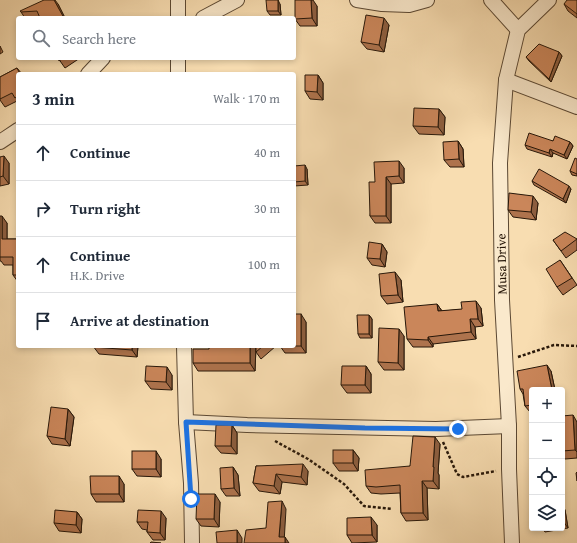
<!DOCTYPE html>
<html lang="en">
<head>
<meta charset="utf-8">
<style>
  :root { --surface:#fff; --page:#f6f6f7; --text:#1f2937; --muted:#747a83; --line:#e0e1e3 }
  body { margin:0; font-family:"Gentium Book Plus",serif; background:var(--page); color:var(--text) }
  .controls { position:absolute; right:12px; bottom:12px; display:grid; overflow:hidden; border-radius:4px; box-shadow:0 2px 6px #0003 }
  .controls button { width:36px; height:36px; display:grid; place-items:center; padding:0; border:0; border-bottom:1px solid var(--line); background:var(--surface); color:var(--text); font:20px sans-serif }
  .stop { position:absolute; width:12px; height:12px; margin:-9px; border:3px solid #1a73e8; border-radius:50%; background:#fff }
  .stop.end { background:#1a73e8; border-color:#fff; box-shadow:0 1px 4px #0008 }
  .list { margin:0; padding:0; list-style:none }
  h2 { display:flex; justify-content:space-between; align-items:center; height:52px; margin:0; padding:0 16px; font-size:17px }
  h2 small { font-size:13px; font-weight:400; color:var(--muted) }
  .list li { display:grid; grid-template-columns:26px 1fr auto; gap:12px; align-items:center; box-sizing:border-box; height:56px; padding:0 16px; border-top:1px solid var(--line) }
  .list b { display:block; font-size:15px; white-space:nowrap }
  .list p { margin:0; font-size:13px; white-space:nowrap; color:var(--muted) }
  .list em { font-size:13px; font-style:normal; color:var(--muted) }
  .icon { flex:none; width:22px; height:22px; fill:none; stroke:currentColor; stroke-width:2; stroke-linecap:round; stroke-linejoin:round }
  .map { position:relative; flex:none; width:577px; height:543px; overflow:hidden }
  .search { position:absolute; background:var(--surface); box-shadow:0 2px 6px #0003; left:16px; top:16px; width:280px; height:44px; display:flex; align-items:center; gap:10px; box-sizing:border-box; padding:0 14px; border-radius:4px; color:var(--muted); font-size:15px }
  .panel { position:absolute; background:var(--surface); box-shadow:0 2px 6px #0003; left:16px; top:72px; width:280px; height:276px; border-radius:4px }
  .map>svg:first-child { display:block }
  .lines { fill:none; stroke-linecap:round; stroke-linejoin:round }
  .minor-casing { stroke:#5b4833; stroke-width:16 }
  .path { stroke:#271709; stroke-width:2.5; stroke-dasharray:3 2; stroke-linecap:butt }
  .minor { stroke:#fae9cc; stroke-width:14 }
  .wall { fill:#ae734d; stroke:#271709 }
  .shaded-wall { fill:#8d5e3f; stroke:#271709 }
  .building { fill:#ca865a; stroke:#271709 }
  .route { stroke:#1a73e8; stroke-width:5 }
  .labels { text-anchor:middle; stroke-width:3; stroke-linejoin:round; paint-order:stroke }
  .street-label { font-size:13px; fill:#271709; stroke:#fae9cc }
</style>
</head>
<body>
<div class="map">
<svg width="577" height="543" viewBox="0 0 577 543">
  <rect width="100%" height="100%" fill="#f8ddb1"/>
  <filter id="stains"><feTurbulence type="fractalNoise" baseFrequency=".005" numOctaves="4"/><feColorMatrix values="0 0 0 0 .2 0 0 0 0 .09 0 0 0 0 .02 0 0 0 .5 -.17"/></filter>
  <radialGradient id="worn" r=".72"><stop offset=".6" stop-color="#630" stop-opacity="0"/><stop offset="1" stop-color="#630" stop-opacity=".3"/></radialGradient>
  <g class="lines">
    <g class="minor-casing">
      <g id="minor">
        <path d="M 178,0 L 178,18"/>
        <path d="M 357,0 L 382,4 L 409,5 L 427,0"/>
        <path d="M 491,0 L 518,30"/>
        <path d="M 203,18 L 237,0"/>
        <path d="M 178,58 L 178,74"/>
        <path d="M 88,74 L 103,58"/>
        <path d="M 506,80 L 577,107"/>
        <path d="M 0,142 L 18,130"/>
        <path d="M 184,346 L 186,422 L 191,483 L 192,543"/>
        <path d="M 186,422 L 247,425 L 436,429 L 509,426"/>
        <path d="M 512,543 L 509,469 L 509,426 L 502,300 L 501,224 L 500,163 L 506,80 L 518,30 L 549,0"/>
      </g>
    </g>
    <g class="path">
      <path d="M 518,357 L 554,345 L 577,346"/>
      <path d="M 275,441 L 308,459 L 344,484 L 364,506 L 392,509"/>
      <path d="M 443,442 L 457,474 L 463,477 L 496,471"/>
    </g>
    <use href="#minor" class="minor"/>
  </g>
  <g class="wall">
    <path d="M 577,0 L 577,18 L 568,11 L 564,4 Z"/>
    <path d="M 58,4 L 65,18 L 25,18 L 21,12 Z"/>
    <path d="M 280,4 L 281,15 L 270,15 L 267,11 Z"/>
    <path d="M 317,6 L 317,26 L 300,26 L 295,19 Z"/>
    <path d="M 389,25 L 384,52 L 367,49 L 361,42 Z"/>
    <path d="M 0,46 L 3,52 L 0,54 Z"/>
    <path d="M 559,52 L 562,56 L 551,82 L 529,61 L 526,57 Z"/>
    <path d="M 58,58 L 80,58 L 65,68 Z"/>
    <path d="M 17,68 L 22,74 L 18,74 L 18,102 L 17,101 L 5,107 L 0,100 L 0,77 Z"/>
    <path d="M 318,75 L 323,83 L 323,100 L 310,99 L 305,91 Z"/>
    <path d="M 439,109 L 445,117 L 444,135 L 419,134 L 413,126 Z"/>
    <path d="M 458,141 L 463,149 L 464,167 L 450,167 L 444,160 Z"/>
    <path d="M 553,141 L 570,142 L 573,146 L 567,159 L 553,153 L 552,157 L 527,149 L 525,145 Z"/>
    <path d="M 0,157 L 9,163 L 9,184 L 0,186 Z"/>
    <path d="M 577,159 L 577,176 L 572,175 L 570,171 Z"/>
    <path d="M 294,166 L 307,169 L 308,185 L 294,186 Z"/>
    <path d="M 404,168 L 404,183 L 391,184 L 391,223 L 375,223 L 370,216 L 375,182 Z"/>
    <path d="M 532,181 L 571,189 L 566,203 L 534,185 Z"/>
    <path d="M 538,203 L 536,220 L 513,217 L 508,210 Z"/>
    <path d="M 0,216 L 7,223 L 7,239 L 18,239 L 18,282 L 13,275 L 13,265 L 4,265 L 1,261 L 0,261 Z"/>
    <path d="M 577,239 L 577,250 L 566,258 L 553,240 Z"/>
    <path d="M 382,244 L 387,252 L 385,267 L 372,265 L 367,258 Z"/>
    <path d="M 560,260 L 577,285 L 563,295 L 557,287 Z"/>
    <path d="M 401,280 L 403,302 L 387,304 L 381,296 Z"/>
    <path d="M 437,304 L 442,311 L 481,308 L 483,326 L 475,327 L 476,339 L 433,344 L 433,347 L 413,347 L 407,339 Z"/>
    <path d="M 294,314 L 306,322 L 306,353 L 285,353 L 280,346 L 294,346 Z"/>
    <path d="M 369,315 L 372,319 L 372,338 L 360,338 L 358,334 Z"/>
    <path d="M 404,336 L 404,370 L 384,370 L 378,362 Z"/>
    <path d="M 93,346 L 138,346 L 137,357 L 99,354 Z"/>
    <path d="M 256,346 L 255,371 L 198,371 L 193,363 L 209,349 Z"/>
    <path d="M 256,346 L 276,346 L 261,359 L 256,352 Z"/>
    <path d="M 366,366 L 371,374 L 371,393 L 347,393 L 341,385 Z"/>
    <path d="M 551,371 L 555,390 L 532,390 L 532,412 L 530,412 L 525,406 L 523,394 L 520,389 Z"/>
    <path d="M 172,375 L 172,390 L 151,389 L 145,381 Z"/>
    <path d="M 68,409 L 74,417 L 70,446 L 52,444 L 47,436 Z"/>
    <path d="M 562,416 L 577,422 L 577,458 L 565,459 L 562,455 Z"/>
    <path d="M 232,425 L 237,433 L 237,454 L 221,453 L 215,446 Z"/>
    <path d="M 440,444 L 438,473 L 439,475 L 439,489 L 427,488 L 428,520 L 406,521 L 401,513 L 400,493 L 381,494 L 371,493 L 366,486 L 410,466 Z"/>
    <path d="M 353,450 L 359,458 L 358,471 L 339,471 L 333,463 Z"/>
    <path d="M 161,459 L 161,477 L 137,476 L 132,469 Z"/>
    <path d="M 256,466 L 308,471 L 307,485 L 282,482 L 280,494 L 259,491 L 253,483 Z"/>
    <path d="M 233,467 L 238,475 L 240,496 L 226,496 L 221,489 Z"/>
    <path d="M 124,484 L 124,502 L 96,502 L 91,494 Z"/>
    <path d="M 220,502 L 219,527 L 201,526 L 196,519 Z"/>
    <path d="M 562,505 L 565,510 L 568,528 L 545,532 L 542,528 L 562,528 Z"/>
    <path d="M 77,512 L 82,519 L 81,533 L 59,531 L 54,523 Z"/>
    <path d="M 166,518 L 165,540 L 153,540 L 147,532 L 147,530 L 142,529 L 137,522 Z"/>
    <path d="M 377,525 L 377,542 L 352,543 L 347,535 Z"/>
  </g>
  <g class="shaded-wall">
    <path d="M 54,0 L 55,0 L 58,4 L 65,18 L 64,18 L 62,15 Z"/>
    <path d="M 278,0 L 280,4 L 281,15 L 278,11 Z"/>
    <path d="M 311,0 L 313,0 L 317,6 L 317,26 L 312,18 Z"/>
    <path d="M 384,18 L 389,25 L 384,52 L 379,45 Z"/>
    <path d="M 559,52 L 562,56 L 551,82 L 549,79 Z"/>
    <path d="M 318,75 L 323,83 L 323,100 L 317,92 Z"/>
    <path d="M 439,109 L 445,117 L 444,135 L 438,127 Z"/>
    <path d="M 458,141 L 463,149 L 464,167 L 459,159 Z"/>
    <path d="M 570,142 L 573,146 L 567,159 L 564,155 Z"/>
    <path d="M 550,149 L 553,153 L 552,157 L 549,153 Z"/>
    <path d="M 4,156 L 9,163 L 9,184 L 3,176 Z"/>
    <path d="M 399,161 L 404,168 L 404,183 L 399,176 Z"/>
    <path d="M 305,165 L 307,169 L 308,185 L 305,181 Z"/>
    <path d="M 386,177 L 391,184 L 391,223 L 386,216 Z"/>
    <path d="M 569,186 L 571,189 L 566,203 L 563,199 Z"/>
    <path d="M 533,196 L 538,203 L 536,220 L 531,212 Z"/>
    <path d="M 2,216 L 7,223 L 7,247 L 2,239 Z"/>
    <path d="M 382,244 L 387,252 L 385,267 L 380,259 Z"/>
    <path d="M 395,272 L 401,280 L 403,302 L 398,295 Z"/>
    <path d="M 476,301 L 481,308 L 483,326 L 478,319 Z"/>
    <path d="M 437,304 L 442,311 L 438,311 Z"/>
    <path d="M 301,314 L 306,322 L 306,353 L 301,346 Z"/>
    <path d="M 369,315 L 372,319 L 372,338 L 369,334 Z"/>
    <path d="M 470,319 L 475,327 L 476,339 L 471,332 Z"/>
    <path d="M 399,329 L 404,336 L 404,370 L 398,363 Z"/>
    <path d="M 428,337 L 433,344 L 433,347 L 428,340 Z"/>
    <path d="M 132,346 L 138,346 L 137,357 L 132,350 Z"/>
    <path d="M 250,346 L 256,346 L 255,371 L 250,363 Z"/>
    <path d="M 547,365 L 551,371 L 555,390 L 552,390 Z"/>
    <path d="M 366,366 L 371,374 L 371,393 L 365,385 Z"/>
    <path d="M 167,367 L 172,375 L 172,390 L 166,382 Z"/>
    <path d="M 68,409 L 74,417 L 70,446 L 65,439 Z"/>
    <path d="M 573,415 L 577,422 L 577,452 L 575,450 Z"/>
    <path d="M 232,425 L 237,433 L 237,454 L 231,446 Z"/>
    <path d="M 435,437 L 440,444 L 438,473 L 439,475 L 439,489 L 433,481 L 433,467 Z"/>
    <path d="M 353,450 L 359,458 L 358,471 L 353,463 Z"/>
    <path d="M 156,451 L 161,459 L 161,477 L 156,469 Z"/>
    <path d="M 303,464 L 308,471 L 307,485 L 301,477 Z"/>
    <path d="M 233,467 L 238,475 L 240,496 L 234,488 Z"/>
    <path d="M 276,474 L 282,482 L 280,494 L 274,486 Z"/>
    <path d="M 119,476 L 124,484 L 124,502 L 119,494 Z"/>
    <path d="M 422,481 L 427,488 L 428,520 L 423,513 Z"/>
    <path d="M 215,494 L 220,502 L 219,527 L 214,519 Z"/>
    <path d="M 282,501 L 286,509 L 284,543 L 279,537 Z"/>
    <path d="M 562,505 L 565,510 L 568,528 L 563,521 Z"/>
    <path d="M 161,511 L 166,518 L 165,540 L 160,533 Z"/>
    <path d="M 77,512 L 82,519 L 81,533 L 76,525 Z"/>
    <path d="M 371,517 L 377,525 L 377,542 L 372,535 Z"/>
    <path d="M 237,530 L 242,538 L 242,543 L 237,543 Z"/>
    <path d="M 285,537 L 289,543 L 285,543 Z"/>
  </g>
  <g class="building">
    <path d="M 44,0 L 54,0 L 64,18 L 40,18 L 37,11 L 21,12 L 20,11 Z"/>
    <path d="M 266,0 L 278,0 L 278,11 L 267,11 Z"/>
    <path d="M 295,0 L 311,0 L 312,18 L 295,19 Z"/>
    <path d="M 567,0 L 577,0 L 577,14 L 564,4 Z"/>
    <path d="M 366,15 L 384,18 L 379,45 L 361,42 Z"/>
    <path d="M 539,44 L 559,52 L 549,79 L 526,57 Z"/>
    <path d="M 58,58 L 63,58 L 59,61 Z"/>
    <path d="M 17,68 L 20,74 L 18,74 L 18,96 L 15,98 L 12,93 L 0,99 L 0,77 Z"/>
    <path d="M 305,75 L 318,75 L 317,92 L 305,91 Z"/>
    <path d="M 414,108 L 439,109 L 438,127 L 413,126 Z"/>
    <path d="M 529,133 L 553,141 L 555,136 L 570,142 L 564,155 L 550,149 L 549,153 L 525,145 Z"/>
    <path d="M 458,141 L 459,159 L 444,160 L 443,142 Z"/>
    <path d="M 4,156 L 3,176 L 0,177 L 0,157 Z"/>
    <path d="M 575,158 L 577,159 L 577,174 L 570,171 Z"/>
    <path d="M 399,161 L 399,176 L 386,177 L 386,216 L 370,216 L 369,182 L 375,182 L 374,162 Z"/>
    <path d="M 305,165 L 305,181 L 294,182 L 294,166 Z"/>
    <path d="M 539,169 L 569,186 L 563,199 L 532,181 Z"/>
    <path d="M 509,193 L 533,196 L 531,212 L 508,210 Z"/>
    <path d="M 0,216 L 2,216 L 2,239 L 18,239 L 18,275 L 13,275 L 13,257 L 0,257 Z"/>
    <path d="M 565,232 L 577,239 L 561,251 L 553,240 Z"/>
    <path d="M 369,242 L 382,244 L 380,259 L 367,258 Z"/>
    <path d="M 560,260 L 572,278 L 557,287 L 546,269 Z"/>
    <path d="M 395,272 L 398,295 L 381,296 L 379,274 Z"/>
    <path d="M 476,301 L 478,319 L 470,319 L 471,332 L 428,337 L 428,340 L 407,339 L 404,307 L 437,304 L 438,311 L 462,309 L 461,302 Z"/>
    <rect x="294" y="314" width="7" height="32"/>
    <path d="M 357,315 L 369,315 L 369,334 L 358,334 Z"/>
    <path d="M 379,328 L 399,329 L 398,363 L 378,362 Z"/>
    <path d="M 93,346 L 132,346 L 132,350 L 93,347 Z"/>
    <path d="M 209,346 L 250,346 L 250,363 L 193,363 L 193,349 L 209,349 Z"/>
    <path d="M 256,346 L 263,346 L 256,352 Z"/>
    <path d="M 547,365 L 552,390 L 532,390 L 532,405 L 525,406 L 523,389 L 520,389 L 517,371 Z"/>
    <path d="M 146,366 L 167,367 L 166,382 L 145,381 Z"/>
    <path d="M 342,366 L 366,366 L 365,385 L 341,385 Z"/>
    <path d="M 51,407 L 68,409 L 65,439 L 47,436 Z"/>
    <path d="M 573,415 L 575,450 L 562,451 L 562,416 Z"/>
    <path d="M 216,425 L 232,425 L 231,446 L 215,446 Z"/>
    <path d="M 413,436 L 435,437 L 433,467 L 434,467 L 433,481 L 422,481 L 423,513 L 401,513 L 400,485 L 376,487 L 366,486 L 365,470 L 410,466 Z"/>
    <rect x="333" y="450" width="20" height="13"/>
    <rect x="132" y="451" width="24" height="18"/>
    <path d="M 303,464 L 301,477 L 276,474 L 274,486 L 253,483 L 256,466 Z"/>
    <path d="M 233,467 L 234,488 L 221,489 L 220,468 Z"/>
    <path d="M 577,472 L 577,481 L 576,473 Z"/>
    <path d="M 90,476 L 119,476 L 119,494 L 91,494 Z"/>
    <path d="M 197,494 L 215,494 L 214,519 L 196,519 Z"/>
    <path d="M 282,501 L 279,537 L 285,537 L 285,543 L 244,543 L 246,530 L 266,528 L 268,502 Z"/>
    <path d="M 55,510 L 77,512 L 76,525 L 54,523 Z"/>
    <path d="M 138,510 L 161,511 L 160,533 L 147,532 L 148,522 L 137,522 Z"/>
    <path d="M 371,517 L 372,535 L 347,535 L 347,518 Z"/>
    <path d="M 237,530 L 237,543 L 217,543 L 216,532 Z"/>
    <path d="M 151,542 L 161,543 L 150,543 Z"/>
  </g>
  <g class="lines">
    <path class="route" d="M 191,499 L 186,422 L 365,428 L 458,429"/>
  </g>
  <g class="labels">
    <g class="street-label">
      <text transform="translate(501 264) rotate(-91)" y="5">Musa Drive</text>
    </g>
  </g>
  <rect width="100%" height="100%" filter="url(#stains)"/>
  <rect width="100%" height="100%" fill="url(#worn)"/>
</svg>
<div class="controls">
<button>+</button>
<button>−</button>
<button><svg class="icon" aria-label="locate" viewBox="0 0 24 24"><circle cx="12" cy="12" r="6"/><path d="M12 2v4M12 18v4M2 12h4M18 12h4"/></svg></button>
<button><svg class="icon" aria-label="layers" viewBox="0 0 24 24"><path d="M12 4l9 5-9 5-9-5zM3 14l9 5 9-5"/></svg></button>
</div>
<div class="stop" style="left:191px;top:499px"></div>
<div class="stop end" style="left:458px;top:429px"></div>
<div class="search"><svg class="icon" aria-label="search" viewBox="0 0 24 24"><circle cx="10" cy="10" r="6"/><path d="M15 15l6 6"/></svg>Search here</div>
<section class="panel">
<h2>3 min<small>Walk · 170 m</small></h2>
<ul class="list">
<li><svg class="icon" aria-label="ahead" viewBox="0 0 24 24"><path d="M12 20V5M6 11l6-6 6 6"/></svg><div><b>Continue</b></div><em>40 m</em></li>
<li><svg class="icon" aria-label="right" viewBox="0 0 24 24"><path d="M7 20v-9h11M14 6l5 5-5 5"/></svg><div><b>Turn right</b></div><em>30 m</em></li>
<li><svg class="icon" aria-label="ahead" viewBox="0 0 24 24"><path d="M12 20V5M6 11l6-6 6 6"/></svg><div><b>Continue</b><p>H.K. Drive</p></div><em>100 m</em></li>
<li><svg class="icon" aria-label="arrive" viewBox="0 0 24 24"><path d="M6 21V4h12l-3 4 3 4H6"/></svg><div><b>Arrive at destination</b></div></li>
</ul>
</section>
</div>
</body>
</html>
